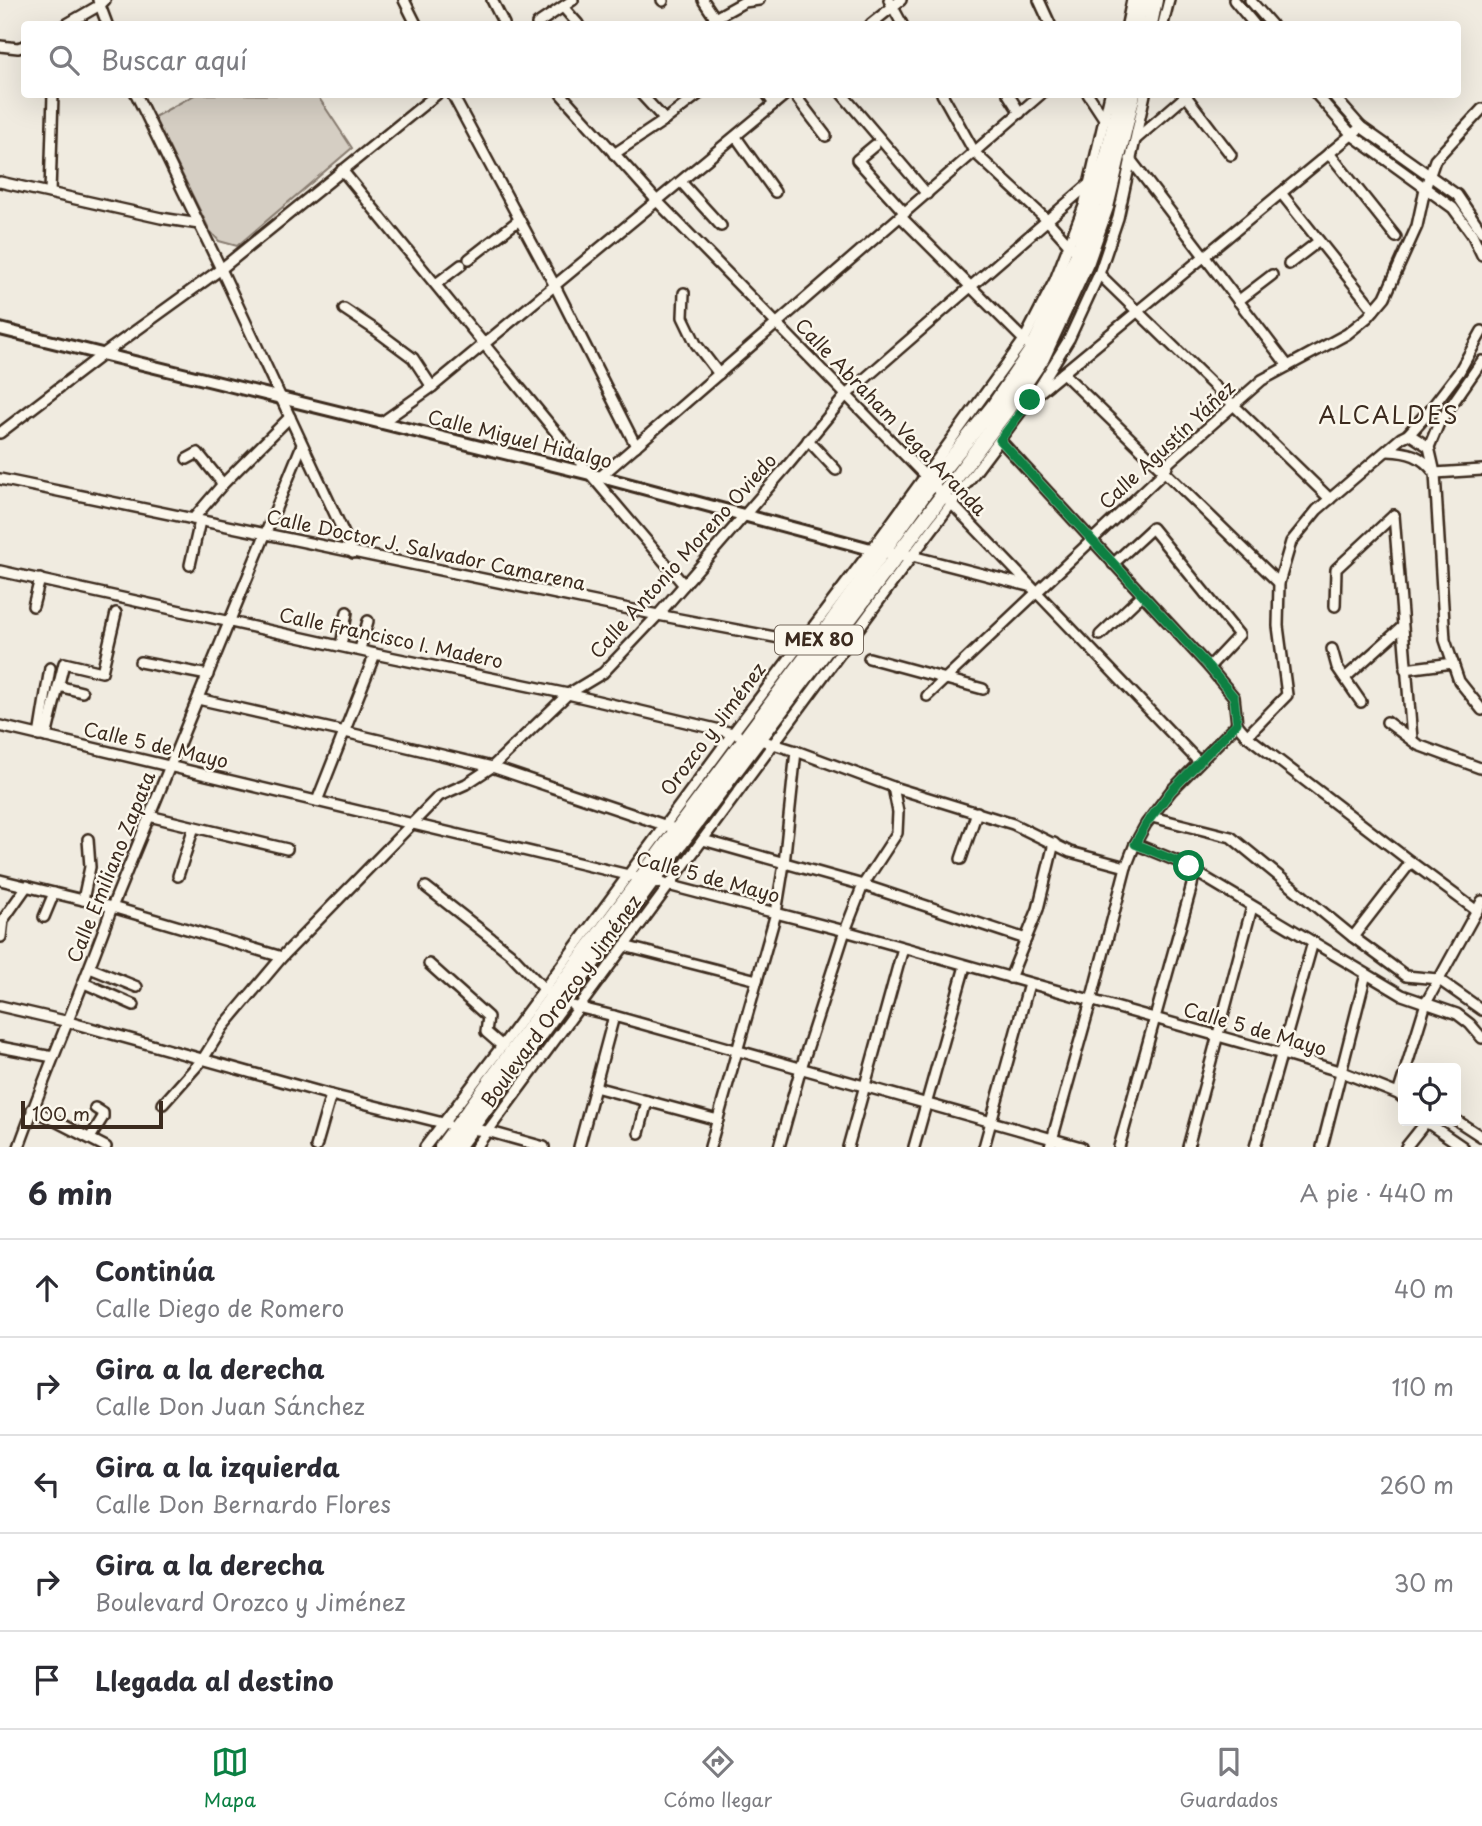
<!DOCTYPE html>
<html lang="es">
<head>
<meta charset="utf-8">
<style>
  :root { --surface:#fff; --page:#f2f2f3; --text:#2b2b33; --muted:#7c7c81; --line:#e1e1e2; --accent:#0b8043 }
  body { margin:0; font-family:"Playpen Sans",sans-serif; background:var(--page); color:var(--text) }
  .controls { position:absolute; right:21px; bottom:21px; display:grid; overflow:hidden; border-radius:7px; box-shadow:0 7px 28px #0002 }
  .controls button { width:63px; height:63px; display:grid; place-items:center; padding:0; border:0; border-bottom:2px solid var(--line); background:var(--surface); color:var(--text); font:35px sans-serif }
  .scale { position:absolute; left:21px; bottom:18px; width:142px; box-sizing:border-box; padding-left:7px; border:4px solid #3b2a1e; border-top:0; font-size:19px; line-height:24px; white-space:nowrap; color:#3b2a1e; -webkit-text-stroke:5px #fbf7ec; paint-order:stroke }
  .stop { position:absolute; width:21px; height:21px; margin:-16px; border:5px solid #0b8043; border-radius:50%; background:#fff }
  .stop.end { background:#0b8043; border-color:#fff; box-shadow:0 2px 7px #0008 }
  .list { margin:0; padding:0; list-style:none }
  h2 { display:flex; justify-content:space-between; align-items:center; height:91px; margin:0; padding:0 28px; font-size:30px }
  h2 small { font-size:23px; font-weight:400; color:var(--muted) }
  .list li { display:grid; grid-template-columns:46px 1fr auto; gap:21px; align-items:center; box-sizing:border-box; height:98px; padding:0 28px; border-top:2px solid var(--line) }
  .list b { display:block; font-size:26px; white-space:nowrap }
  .list p { margin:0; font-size:23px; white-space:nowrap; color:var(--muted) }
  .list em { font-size:23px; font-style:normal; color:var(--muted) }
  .icon { flex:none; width:38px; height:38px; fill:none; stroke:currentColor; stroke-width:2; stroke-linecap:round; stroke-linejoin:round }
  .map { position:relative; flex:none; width:1482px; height:1147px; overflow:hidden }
  .search { position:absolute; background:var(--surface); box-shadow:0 7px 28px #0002; left:21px; right:21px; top:21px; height:77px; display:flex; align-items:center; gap:18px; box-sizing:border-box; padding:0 24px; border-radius:7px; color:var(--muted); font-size:26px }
  .sheet { height:581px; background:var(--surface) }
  nav { display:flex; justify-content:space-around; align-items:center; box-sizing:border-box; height:98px; border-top:2px solid var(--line); background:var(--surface); font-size:19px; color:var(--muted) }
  nav a { display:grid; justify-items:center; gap:4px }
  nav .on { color:var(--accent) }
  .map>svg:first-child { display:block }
  .pitch { fill:#d5cec3; stroke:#887c70; stroke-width:2 }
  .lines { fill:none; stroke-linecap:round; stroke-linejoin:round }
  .minor-casing { stroke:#3b2a1e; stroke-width:14 }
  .tertiary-casing { stroke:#3b2a1e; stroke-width:16 }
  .trunk-casing { stroke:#3b2a1e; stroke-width:19 }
  .minor { stroke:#fbf7ec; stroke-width:9 }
  .tertiary { stroke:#fbf7ec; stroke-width:10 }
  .trunk { stroke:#fbf7ec; stroke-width:14 }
  .route { stroke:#0b8043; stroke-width:9 }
  .labels { text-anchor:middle; stroke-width:5; stroke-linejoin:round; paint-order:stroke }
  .shield { fill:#fbf7ec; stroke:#75685c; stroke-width:2 }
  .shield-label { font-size:18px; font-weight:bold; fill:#3b2a1e }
  .street-label { font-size:19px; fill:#3b2a1e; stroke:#fbf7ec }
  .quarter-label { font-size:23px; letter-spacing:2px; fill:#3b2a1e; stroke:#fbf7ec }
</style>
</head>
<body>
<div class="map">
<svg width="1482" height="1147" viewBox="0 0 1482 1147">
  <rect width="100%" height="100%" fill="#f0ebe0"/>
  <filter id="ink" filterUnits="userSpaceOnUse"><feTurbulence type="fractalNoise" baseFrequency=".0143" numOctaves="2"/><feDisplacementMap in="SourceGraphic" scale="14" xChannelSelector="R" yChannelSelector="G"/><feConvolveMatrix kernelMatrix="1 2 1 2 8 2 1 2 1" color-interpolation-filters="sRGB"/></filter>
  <g filter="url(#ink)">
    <path class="pitch" d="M 196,94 L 317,95 L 352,148 L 237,246 L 219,241 L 210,231 L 154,117 Z"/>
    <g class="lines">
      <g class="minor-casing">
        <g id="minor">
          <path d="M 98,0 L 107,24"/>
          <path d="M 404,0 L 416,24"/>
          <path d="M 492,0 L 504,24"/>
          <path d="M 662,0 L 663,1"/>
          <path d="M 703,0 L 719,24"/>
          <path d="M 889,0 L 902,24"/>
          <path d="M 1039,0 L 1050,24"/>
          <path d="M 1234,0 L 1254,24"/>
          <path d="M 1250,0 L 1271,24"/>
          <path d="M 563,7 L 578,24"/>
          <path d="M 715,18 L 744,2 L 759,0"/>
          <path d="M 67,24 L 100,5 L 105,0"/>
          <path d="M 537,24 L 573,0"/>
          <path d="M 871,24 L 901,0"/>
          <path d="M 1127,24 L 1132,0"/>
          <path d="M 1163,24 L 1169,0"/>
          <path d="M 0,46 L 18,48 L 24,46"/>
          <path d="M 136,94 L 221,269 L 353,553"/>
          <path d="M 452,94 L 555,286 L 636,446"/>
          <path d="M 561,94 L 657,201 L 932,483 L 1199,762"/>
          <path d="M 641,94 L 665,120"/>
          <path d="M 767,94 L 774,104"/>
          <path d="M 794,94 L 826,136"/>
          <path d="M 842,94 L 927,194"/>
          <path d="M 942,94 L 975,153 L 1047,220 L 1073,249"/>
          <path d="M 1008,94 L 1020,113"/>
          <path d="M 1088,94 L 1105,120"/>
          <path d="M 1316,94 L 1352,135 L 1453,208 L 1472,234 L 1482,255"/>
          <path d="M 1332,94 L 1361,127 L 1457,195 L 1482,232"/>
          <path d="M 1186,96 L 1231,155"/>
          <path d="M 736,137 L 775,192"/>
          <path d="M 1136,139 L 1188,94"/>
          <path d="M 875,145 L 857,160 L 905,213"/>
          <path d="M 1329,153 L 1396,237"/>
          <path d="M 614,154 L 665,120 L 699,94"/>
          <path d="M 1130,159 L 1288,366"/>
          <path d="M 342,170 L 590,474 L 684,585"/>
          <path d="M 0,182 L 161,218 L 199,224"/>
          <path d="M 681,182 L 721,226"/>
          <path d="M 50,193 L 53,94"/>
          <path d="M 1281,193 L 1374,310"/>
          <path d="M 901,217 L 1027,343"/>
          <path d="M 469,259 L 519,220"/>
          <path d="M 1289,264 L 1319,241"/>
          <path d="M 1099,274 L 1330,499"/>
          <path d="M 436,284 L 461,265"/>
          <path d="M 684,293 L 683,317 L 696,344 L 719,374"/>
          <path d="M 1238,301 L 1272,275"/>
          <path d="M 344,309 L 374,329 L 413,358 L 432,387"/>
          <path d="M 1482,361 L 1439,423 L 1429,447 L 1435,473 L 1445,640 L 1459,681 L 1482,710"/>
          <path d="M 1063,373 L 1279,583"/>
          <path d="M 1041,391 L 1361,127"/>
          <path d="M 1426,415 L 1459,372 L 1482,331"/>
          <path d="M 381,423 L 432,387 L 786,94"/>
          <path d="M 0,433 L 102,355 L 221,269 L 437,94"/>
          <path d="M 808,440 L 836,470"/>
          <path d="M 1000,440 L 1209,667 L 1234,697 L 1237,724"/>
          <path d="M 1388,451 C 1409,452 1421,455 1434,472"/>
          <path d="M 187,459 L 198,453 L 223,484"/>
          <path d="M 1435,473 L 1482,470"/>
          <path d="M 600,477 L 1041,94"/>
          <path d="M 0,479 L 658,615 L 806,643"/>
          <path d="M 1394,515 L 1412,739"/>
          <path d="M 193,519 L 223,484 L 290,417"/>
          <path d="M 912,556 L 1029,586"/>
          <path d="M 1113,564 L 1152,528 L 1239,635 L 1209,667"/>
          <path d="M 190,565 L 200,521"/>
          <path d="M 0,571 L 375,654 L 568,694 L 737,734"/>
          <path d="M 33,606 L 40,579"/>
          <path d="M 1335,606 L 1336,569 L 1394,515"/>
          <path d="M 1100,635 L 1142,595"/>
          <path d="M 341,646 L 347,612"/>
          <path d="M 360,649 L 368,621"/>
          <path d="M 1332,649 L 1337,667 L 1361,702"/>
          <path d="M 869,658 L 983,689"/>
          <path d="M 140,662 L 208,675"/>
          <path d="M 1405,669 L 1453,663"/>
          <path d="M 1345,678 L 1402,627"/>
          <path d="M 58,686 L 82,692"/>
          <path d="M 927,696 L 1165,471 L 1169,462 L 1262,380 L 1347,334 L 1368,317 L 1385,297 L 1417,226 L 1425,189 L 1435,160 L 1482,109"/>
          <path d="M 198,699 L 345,732 L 492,767 L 670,827"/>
          <path d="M 1387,722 L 1418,745 L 1480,768"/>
          <path d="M 1237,724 L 1247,736 L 1411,862 L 1477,911"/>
          <path d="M 0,726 L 641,878 L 845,931 L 1282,1054 L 1342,1072 L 1398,1094 L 1403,1098"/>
          <path d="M 39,736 L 50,668"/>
          <path d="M 1247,736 L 1287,695 L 1278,626 L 1279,583 L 1291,542 L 1317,510 L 1401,438 L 1409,434 L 1429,447"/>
          <path d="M 46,737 L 64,663 L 102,672 L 116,613"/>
          <path d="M 754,738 L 796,751 L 893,787 L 1013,824 L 1070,852 L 1126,867"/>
          <path d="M 317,801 L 375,654"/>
          <path d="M 149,816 L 287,849"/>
          <path d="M 1152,817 L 1231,837 L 1353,937 L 1406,976 L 1438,979 L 1482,1010"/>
          <path d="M 703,840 L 863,885 L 1026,939"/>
          <path d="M 1135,844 L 1189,866 L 1194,871 L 1402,995 L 1457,1014 L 1470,1024 L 1482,1038"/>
          <path d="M 961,859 L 977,812"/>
          <path d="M 178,876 L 194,827"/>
          <path d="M 0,880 L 112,907 L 282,957"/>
          <path d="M 426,887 L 510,953 L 546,991"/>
          <path d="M 83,900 L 90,867 L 88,839"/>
          <path d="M 44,917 L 54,893"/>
          <path d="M 1,937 L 3,920 L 27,886"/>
          <path d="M 1353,937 L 1411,862"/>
          <path d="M 624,946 L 757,980"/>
          <path d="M 429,964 L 488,1017 L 486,1032 L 502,1046"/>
          <path d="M 90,968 L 137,987"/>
          <path d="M 1010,978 L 1038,909 L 1054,843"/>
          <path d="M 84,983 L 134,1005"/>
          <path d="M 0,1006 L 69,1022 L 331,1095 L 447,1124"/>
          <path d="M 573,1006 L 614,1016 L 1081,1147"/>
          <path d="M 0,1047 L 53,1057"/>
          <path d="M 1406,1068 L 1426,1003 L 1482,901"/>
          <path d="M 595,1087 L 718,1120"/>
          <path d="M 1398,1094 L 1403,1078"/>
          <path d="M 163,1104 L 203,1059 L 223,1027 L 282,957 L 439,796 L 466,784 L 492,767 L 568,694 L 603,673 L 658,615 L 788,465 L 846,395 L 1089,184"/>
          <path d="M 32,1109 L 106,1147"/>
          <path d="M 1456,1120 L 1482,1137"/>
          <path d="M 1425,1121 L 1463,1147"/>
          <path d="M 468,1129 L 487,1131 L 544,1147"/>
          <path d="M 639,1133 L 647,1101"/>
          <path d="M 90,1138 L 103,1117 L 103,1113 L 95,1108"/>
          <path d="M 19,1147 C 48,1066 83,988 112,907 L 302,445"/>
          <path d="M 316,1147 L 331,1095"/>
          <path d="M 425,1147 L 502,1046 L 733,733 L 872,549 L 1024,340 L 1055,280 L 1084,206 L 1110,94"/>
          <path d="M 476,1147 L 912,556 L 1040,386 L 1069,339 L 1099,274 L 1118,218 L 1145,94"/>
          <path d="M 579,1147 L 614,1016"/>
          <path d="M 710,1147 L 776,913 L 784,864 L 796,751"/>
          <path d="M 779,1147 L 801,1068 L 845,931 L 863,885 L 897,833 L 898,812 L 893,787"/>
          <path d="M 848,1147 L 903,948"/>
          <path d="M 914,1147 L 965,966"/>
          <path d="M 984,1147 L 1029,984"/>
          <path d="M 1050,1147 L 1091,1001 L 1126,867 L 1135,844 L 1146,824 L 1171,791 L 1237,724"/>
          <path d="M 1119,1147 L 1192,885 L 1194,871"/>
          <path d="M 1188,1147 L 1252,907"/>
          <path d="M 1255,1147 L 1313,942"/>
          <path d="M 1322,1147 L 1366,974"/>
          <path d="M 1406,1147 L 1426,1122"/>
        </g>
      </g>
      <g class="tertiary-casing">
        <g id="tertiary">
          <path d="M 0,329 L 590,474 L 882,552 L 912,556"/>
          <path d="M 1409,434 L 1426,415"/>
        </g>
      </g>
      <g class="trunk-casing">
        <g id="trunk">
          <path d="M 1136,24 L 1142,0"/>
          <path d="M 1150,24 L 1155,0"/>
          <path d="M 442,1147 L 553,996 L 816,644 L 932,483 L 993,407 L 1033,348 L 1078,254 L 1108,154 L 1121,94"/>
          <path d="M 457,1147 L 652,881 L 1006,411 L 1042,358 L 1087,261 L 1106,207 L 1133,94"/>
        </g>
      </g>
      <use href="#minor" class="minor"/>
      <use href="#tertiary" class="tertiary"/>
      <use href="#trunk" class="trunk"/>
    </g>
  </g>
  <g class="lines" filter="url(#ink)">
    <path class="route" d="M 1030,400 L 1000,440 L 1209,667 L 1234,697 L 1237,723 L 1171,791 L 1146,824 L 1135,844 L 1189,866"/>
  </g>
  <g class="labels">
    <rect class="shield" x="775" y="625.5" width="88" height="29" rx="5"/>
    <g class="shield-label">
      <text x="819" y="646">MEX 80</text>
    </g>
    <g class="street-label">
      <text transform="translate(891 417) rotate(46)" y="7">Calle Abraham Vega Aranda</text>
      <text transform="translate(520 439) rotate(14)" y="7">Calle Miguel Hidalgo</text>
      <text transform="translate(1167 445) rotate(-43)" y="7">Calle Agustín Yáñez</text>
      <text transform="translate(426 550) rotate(12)" y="7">Calle Doctor J. Salvador Camarena</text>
      <text transform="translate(683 556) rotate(-48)" y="7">Calle Antonio Moreno Oviedo</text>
      <text transform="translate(391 638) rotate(12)" y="7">Calle Francisco I. Madero</text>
      <text transform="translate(713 729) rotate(-53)" y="7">Orozco y Jiménez</text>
      <text transform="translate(156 745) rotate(13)" y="7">Calle 5 de Mayo</text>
      <text transform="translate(111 867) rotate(-68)" y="7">Calle Emiliano Zapata</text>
      <text transform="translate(708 877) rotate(15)" y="7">Calle 5 de Mayo</text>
      <text transform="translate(561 1001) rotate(-54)" y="7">Boulevard Orozco y Jiménez</text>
      <text transform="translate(1255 1029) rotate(16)" y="7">Calle 5 de Mayo</text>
    </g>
    <g class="quarter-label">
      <text x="1389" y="424">ALCALDES</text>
    </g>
  </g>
</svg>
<div class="controls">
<button><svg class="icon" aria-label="locate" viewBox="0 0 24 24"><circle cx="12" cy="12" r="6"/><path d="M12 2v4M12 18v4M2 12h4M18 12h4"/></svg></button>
</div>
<div class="scale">100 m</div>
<div class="stop" style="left:1189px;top:866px"></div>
<div class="stop end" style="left:1030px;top:400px"></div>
<div class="search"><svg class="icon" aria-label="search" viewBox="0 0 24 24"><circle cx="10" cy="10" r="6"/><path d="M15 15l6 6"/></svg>Buscar aquí</div>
</div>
<section class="sheet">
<h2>6 min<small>A pie · 440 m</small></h2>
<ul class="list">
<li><svg class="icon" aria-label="ahead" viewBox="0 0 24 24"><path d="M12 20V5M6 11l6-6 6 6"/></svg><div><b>Continúa</b><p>Calle Diego de Romero</p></div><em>40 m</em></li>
<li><svg class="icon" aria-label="right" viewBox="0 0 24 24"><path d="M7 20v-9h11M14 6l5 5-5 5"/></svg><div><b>Gira a la derecha</b><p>Calle Don Juan Sánchez</p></div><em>110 m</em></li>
<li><svg class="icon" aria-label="left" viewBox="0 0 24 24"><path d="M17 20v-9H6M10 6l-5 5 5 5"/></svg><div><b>Gira a la izquierda</b><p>Calle Don Bernardo Flores</p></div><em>260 m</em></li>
<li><svg class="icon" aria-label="right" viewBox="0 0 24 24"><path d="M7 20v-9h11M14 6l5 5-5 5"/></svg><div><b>Gira a la derecha</b><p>Boulevard Orozco y Jiménez</p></div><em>30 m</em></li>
<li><svg class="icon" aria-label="arrive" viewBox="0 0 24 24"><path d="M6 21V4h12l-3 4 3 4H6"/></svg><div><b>Llegada al destino</b></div></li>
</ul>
</section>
<nav>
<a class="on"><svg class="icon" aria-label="map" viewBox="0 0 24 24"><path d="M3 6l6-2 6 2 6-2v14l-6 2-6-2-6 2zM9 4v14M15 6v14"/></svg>Mapa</a>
<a><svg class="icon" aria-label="directions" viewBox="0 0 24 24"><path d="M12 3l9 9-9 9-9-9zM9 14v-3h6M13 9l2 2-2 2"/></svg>Cómo llegar</a>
<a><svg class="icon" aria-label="saved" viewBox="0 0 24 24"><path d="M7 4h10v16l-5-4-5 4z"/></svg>Guardados</a>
</nav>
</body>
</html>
